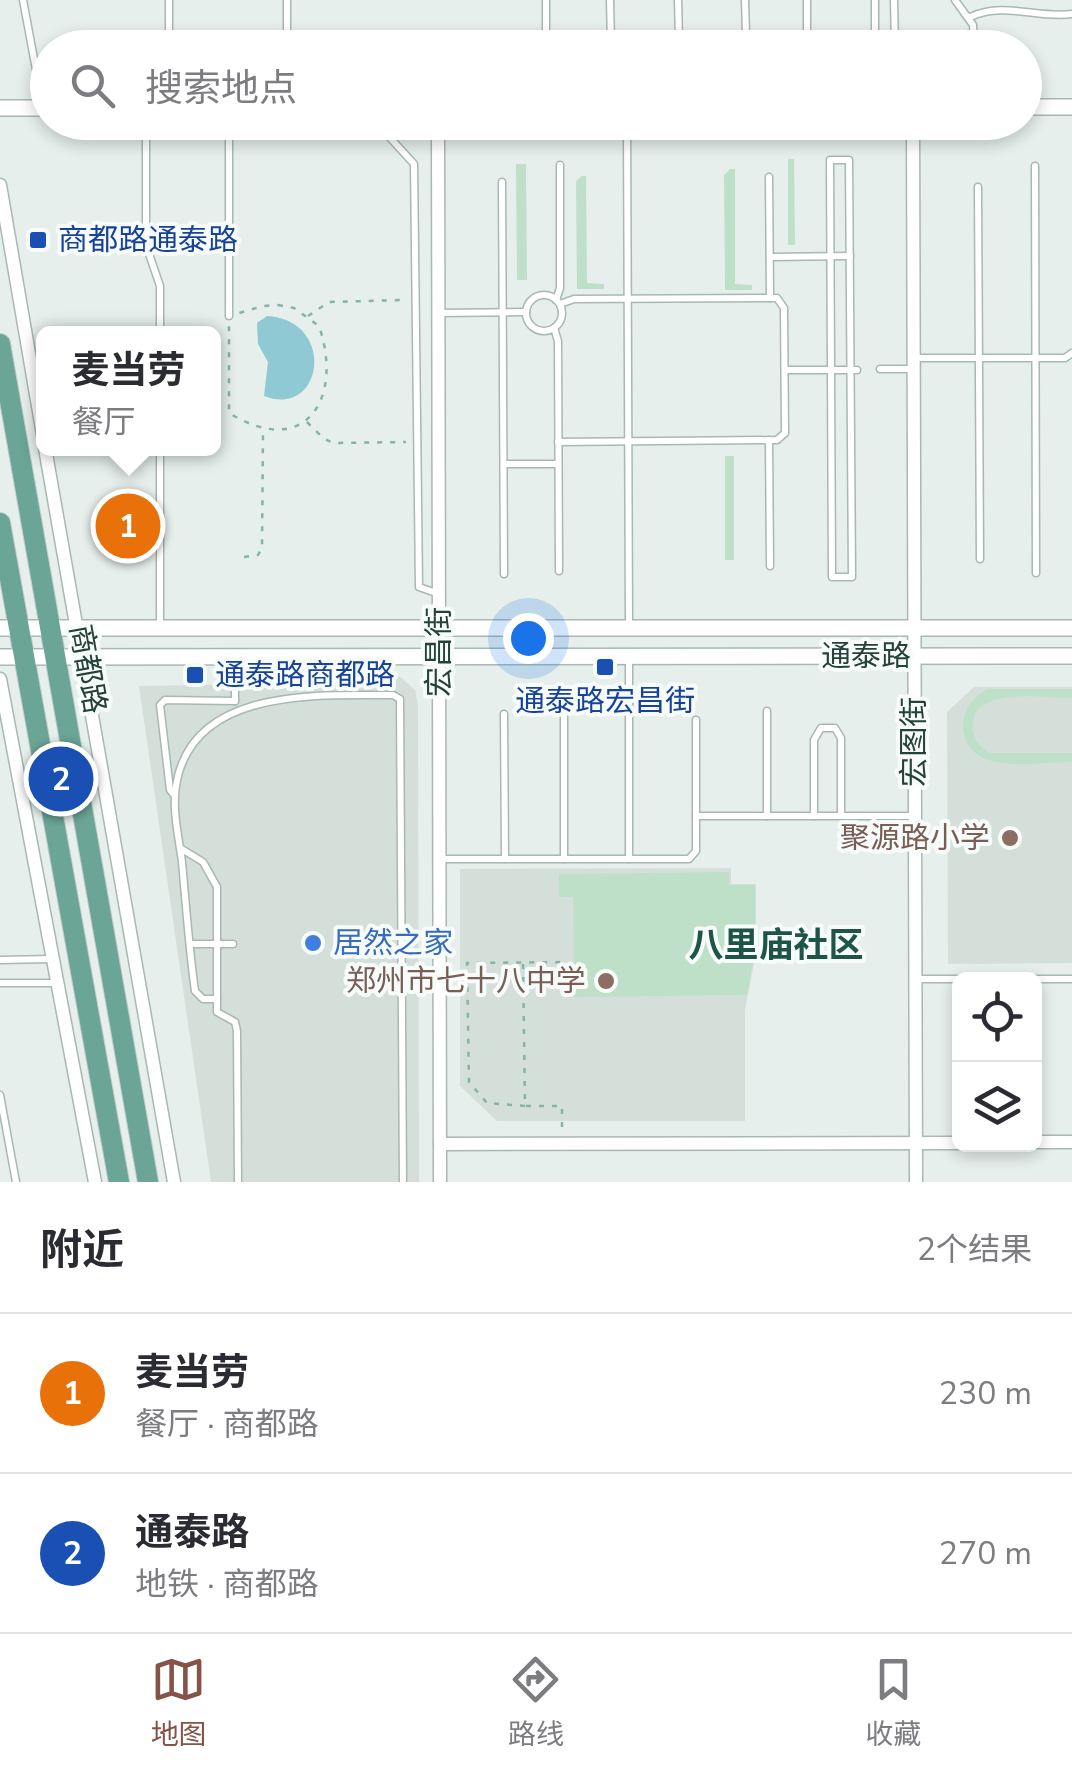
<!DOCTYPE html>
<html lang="zh">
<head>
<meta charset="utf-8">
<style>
  :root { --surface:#fff; --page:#f7f7f7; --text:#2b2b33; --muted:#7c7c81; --line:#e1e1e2; --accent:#855347 }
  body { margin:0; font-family:"Nunito Sans","Noto Sans SC",sans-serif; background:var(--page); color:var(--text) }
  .controls { position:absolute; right:30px; bottom:30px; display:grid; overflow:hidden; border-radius:15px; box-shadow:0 5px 15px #0003 }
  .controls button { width:90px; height:90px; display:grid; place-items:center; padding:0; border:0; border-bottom:2px solid var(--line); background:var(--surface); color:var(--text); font:50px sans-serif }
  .you { position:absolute; left:528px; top:638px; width:35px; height:35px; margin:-25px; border:8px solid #fff; border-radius:50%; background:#1a73e8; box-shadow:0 0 0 15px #1a73e833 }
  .badge { display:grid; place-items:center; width:65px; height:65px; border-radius:50%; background:var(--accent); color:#fff; font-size:32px; font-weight:700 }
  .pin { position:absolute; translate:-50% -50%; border:5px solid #fff; box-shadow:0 2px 10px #0006 }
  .popup { position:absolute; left:36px; top:326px; width:185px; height:130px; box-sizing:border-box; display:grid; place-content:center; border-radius:15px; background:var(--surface); filter:drop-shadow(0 2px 8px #0005); font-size:32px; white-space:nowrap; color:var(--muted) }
  .popup b { font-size:38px; color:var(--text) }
  .popup::after { content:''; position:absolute; left:50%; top:100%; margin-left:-20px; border:20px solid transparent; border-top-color:var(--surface) }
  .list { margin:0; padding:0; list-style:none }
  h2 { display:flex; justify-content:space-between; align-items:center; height:130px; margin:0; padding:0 40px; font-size:42px }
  h2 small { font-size:32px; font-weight:400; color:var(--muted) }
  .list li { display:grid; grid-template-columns:65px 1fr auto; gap:30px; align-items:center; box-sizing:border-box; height:160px; padding:0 40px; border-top:2px solid var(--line) }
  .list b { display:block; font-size:38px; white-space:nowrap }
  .list p { margin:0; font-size:32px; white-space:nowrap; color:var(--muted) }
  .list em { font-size:32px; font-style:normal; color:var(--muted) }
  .icon { flex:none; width:55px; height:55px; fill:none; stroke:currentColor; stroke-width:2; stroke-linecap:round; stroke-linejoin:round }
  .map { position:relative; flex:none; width:1072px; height:1182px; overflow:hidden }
  .search { position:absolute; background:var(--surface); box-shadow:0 5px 15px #0003; left:30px; right:30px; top:30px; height:110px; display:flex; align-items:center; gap:25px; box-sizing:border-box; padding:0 35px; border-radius:55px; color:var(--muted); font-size:38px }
  .sheet { height:450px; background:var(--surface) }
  nav { display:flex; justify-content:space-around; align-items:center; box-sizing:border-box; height:140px; border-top:2px solid var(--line); background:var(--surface); font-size:28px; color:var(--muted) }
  nav a { display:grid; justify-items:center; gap:5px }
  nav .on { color:var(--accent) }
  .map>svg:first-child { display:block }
  .built { fill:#d4dfda }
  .green { fill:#bfe0c8 }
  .water { fill:#8ec9d4 }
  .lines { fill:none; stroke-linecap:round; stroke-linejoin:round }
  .service-casing { stroke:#a8b8b2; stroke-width:9 }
  .minor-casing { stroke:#a8b8b2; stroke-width:15 }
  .tertiary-casing { stroke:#a8b8b2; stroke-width:18 }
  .primary-casing { stroke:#c2cac8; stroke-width:22 }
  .path { stroke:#86b3a5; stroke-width:2.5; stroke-dasharray:5 8; stroke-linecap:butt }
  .service { stroke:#fff; stroke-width:6 }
  .minor { stroke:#fff; stroke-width:12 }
  .tertiary { stroke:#fff; stroke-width:15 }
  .primary { stroke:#6aa596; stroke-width:20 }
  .transit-dot { fill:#1a4fb4; stroke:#f7fbf9; stroke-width:4 }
  .education-dot { fill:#8d6e63; stroke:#f7fbf9; stroke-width:4 }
  .shop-dot { fill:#3f7fe0; stroke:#f7fbf9; stroke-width:4 }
  .labels { text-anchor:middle; stroke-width:8; stroke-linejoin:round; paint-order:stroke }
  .transit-label { font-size:30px; fill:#164399; stroke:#f7fbf9; text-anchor:start }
  .street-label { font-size:30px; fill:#24423a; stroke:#f7fbf9 }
  .education-label { font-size:30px; fill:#785e54; stroke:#f7fbf9; text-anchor:end }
  .shop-label { font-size:30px; fill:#366cbe; stroke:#f7fbf9; text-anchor:start }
  .quarter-label { font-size:35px; font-weight:bold; fill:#1f5548; stroke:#f7fbf9 }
</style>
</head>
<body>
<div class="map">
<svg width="1072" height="1182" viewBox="0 0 1072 1182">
  <rect width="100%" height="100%" fill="#e6efeb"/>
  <g class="built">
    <path d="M 398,675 L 415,690 L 418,705 L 419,1182 L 211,1182 L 139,686 L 257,684 L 258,676 Z"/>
    <path d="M 974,687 L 1072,687 L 1072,963 L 948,964 L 947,712 Z"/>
    <path d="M 731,868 L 731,884 L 756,884 L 756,953 L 745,1010 L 745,1121 L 497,1121 L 460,1086 L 460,869 Z"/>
  </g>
  <g class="green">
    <path d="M 788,159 L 794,159 L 795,245 L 788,245 Z"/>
    <path d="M 516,164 L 526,164 L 527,280 L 517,280 Z"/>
    <path d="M 730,169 L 735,169 L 735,284 L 752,285 L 752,290 L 725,290 L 724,175 Z"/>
    <path d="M 582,176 L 586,176 L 587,283 L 604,284 L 604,289 L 577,289 L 576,181 Z"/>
    <rect x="725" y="456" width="9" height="104"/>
    <path d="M 988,689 L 1072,689 L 1072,698 C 1045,698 978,687 973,721 C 970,735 978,746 990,753 L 1072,753 L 1072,762 C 1038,762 966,777 963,728 C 963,710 973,697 988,689 Z"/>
    <path d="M 729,872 L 729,885 L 755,885 L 755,952 L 747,995 L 574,997 L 573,897 L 559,897 L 559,874 Z"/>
  </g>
  <path class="water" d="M 267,316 C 337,320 324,419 264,396 L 268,362 L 258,344 L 257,323 Z"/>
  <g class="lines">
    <g class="service-casing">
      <g id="service">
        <path d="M 23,0 L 43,107"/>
        <path d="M 169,0 L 169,44"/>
        <path d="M 287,0 L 287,48"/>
        <path d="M 546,0 L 546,48"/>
        <path d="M 610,0 L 611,44"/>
        <path d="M 678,0 L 679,40"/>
        <path d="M 745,0 L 746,35"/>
        <path d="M 807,0 L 807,40"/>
        <path d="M 875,0 L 875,48"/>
        <path d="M 894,0 L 895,48"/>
        <path d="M 955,0 L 973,25 L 974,48"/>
        <path d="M 970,17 C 1005,1 1037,19 1072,14"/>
        <path d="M 146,122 L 146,245 L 160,286 L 160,334"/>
        <path d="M 229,122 L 229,316"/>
        <path d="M 627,122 L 629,626"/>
        <path d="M 229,129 L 383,130 L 414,164 L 419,587 L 439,594"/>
        <path d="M 830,160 L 849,160 L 852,577 L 832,577 Z"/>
        <path d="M 1035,166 L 1036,573"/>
        <path d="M 769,177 L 770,298"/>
        <path d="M 502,182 L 504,574"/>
        <path d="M 978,187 L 980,559"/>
        <path d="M 770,257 L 850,256"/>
        <circle cx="544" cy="313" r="18"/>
        <path d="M 556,300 L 560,288 L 560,165"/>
        <path d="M 438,313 L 526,312"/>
        <path d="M 554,328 L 558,341 L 559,571"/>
        <path d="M 915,358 L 1065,358 L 1072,353"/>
        <path d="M 880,369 L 913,369"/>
        <path d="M 785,370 L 857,370"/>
        <path d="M 769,440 L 770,566"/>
        <path d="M 558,442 L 777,440 L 785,433 L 784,308 L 777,298 L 574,299 L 560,304"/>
        <path d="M 160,448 L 160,627"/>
        <path d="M 504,464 L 558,464"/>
        <path d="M 629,660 L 629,859"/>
        <path d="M 235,701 L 235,659"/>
        <path d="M 767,711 L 767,816"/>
        <path d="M 504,714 L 505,859"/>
        <path d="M 564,715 L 564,859"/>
        <path d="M 696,720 L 696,816"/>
        <path d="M 174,795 L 170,790 L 160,705 L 165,700 L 235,701"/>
        <path d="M 814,816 L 814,740 L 821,728 L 835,728 L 841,738 L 841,816"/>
        <path d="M 180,848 L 203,862 L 217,887 L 217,1012 L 235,1022 L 237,1031 L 238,1182"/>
        <path d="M 439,859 L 689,859 L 696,851 L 696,816 L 913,816"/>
        <path d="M 190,944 L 233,944"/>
        <path d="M 0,960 L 52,959"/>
        <path d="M 915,979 L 1072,979"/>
        <path d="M 0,983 L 56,983"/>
        <path d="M 217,999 L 203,999 L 195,991 C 189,949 186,905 182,862 C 179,838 172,811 176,786 C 191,687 318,695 393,695 L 400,699 L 403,1182"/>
        <path d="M 0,1095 L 16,1182"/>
      </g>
    </g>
    <g class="minor-casing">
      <g id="minor">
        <path d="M 438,122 L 440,1182"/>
        <path d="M 913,122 L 916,1182"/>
        <path d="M 0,185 L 43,435"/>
        <path d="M 45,448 L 174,1182"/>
        <path d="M 0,679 L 95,1182"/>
        <path d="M 1034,1142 L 1072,1142"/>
        <path d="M 440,1144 L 960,1143"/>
      </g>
    </g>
    <g class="tertiary-casing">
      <g id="tertiary">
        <path d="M 1024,107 L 1072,107"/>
        <path d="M 0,108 L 48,108"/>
        <path d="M 0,628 L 1072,628"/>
        <path d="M 0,657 L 1072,656"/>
      </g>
    </g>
    <g class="primary-casing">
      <g id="primary">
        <path d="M 0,344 L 148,1182"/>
        <path d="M 0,523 L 119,1182"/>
      </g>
    </g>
    <g class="path">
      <path d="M 278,305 L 294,308 L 319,326 C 344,399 305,460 229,413 L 229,316 L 263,306 Z"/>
      <path d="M 308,316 L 329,302 L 404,300"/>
      <path d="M 307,422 L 323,438 L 333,443 L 406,442"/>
      <path d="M 244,557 L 258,555 L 262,548 L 263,432"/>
      <path d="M 523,964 L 525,1106 L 562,1106 L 562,1133"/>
      <path d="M 525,1106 L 487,1103 L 469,1082 L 467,963 L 568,962"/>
    </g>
    <use href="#service" class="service"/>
    <use href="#minor" class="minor"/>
    <use href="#tertiary" class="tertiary"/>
    <use href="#primary" class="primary"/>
  </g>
  <g class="transit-dot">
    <rect x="28" y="230" width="20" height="20" rx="5"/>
    <rect x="595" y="657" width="20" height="20" rx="5"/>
    <rect x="185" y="665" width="20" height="20" rx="5"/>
  </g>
  <g class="education-dot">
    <circle cx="1010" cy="838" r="10"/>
    <circle cx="606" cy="981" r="10"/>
  </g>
  <circle class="shop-dot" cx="313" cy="943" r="10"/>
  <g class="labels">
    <g class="transit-label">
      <text x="58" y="250">商都路通泰路</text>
      <text x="215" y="685">通泰路商都路</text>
      <text x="605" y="711" text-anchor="middle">通泰路宏昌街</text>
    </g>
    <g class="street-label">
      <text transform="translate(439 652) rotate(-90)" y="10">宏昌街</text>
      <text x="866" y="666">通泰路</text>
      <text transform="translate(88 669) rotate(80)" y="10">商都路</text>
      <text transform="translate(914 742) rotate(-90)" y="10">宏图街</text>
    </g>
    <g class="education-label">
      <text x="990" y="848">聚源路小学</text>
      <text x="586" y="991">郑州市七十八中学</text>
    </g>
    <g class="shop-label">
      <text x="333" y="953">居然之家</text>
    </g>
    <g class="quarter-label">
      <text x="776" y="957">八里庙社区</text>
    </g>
  </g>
</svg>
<div class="controls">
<button><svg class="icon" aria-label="locate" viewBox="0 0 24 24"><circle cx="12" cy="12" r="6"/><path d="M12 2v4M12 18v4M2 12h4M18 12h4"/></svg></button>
<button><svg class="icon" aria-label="layers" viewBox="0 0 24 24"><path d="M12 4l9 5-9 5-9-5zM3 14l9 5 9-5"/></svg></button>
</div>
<div class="you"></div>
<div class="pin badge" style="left:128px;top:526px;background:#e8710a">1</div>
<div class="popup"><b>麦当劳</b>餐厅</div>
<div class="pin badge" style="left:61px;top:779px;background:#1a4fb4">2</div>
<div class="search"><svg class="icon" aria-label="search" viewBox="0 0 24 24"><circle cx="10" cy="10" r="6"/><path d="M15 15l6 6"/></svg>搜索地点</div>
</div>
<section class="sheet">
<h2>附近<small>2个结果</small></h2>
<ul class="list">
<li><span class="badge" style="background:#e8710a">1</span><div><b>麦当劳</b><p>餐厅 · 商都路</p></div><em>230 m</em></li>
<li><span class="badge" style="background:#1a4fb4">2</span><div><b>通泰路</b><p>地铁 · 商都路</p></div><em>270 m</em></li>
</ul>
</section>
<nav>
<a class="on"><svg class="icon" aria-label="map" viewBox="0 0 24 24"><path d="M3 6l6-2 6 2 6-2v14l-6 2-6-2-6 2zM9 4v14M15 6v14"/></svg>地图</a>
<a><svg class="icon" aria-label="directions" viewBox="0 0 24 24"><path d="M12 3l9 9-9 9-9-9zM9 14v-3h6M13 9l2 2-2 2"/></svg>路线</a>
<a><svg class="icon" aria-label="saved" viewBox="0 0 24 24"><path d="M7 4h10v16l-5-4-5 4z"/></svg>收藏</a>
</nav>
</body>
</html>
